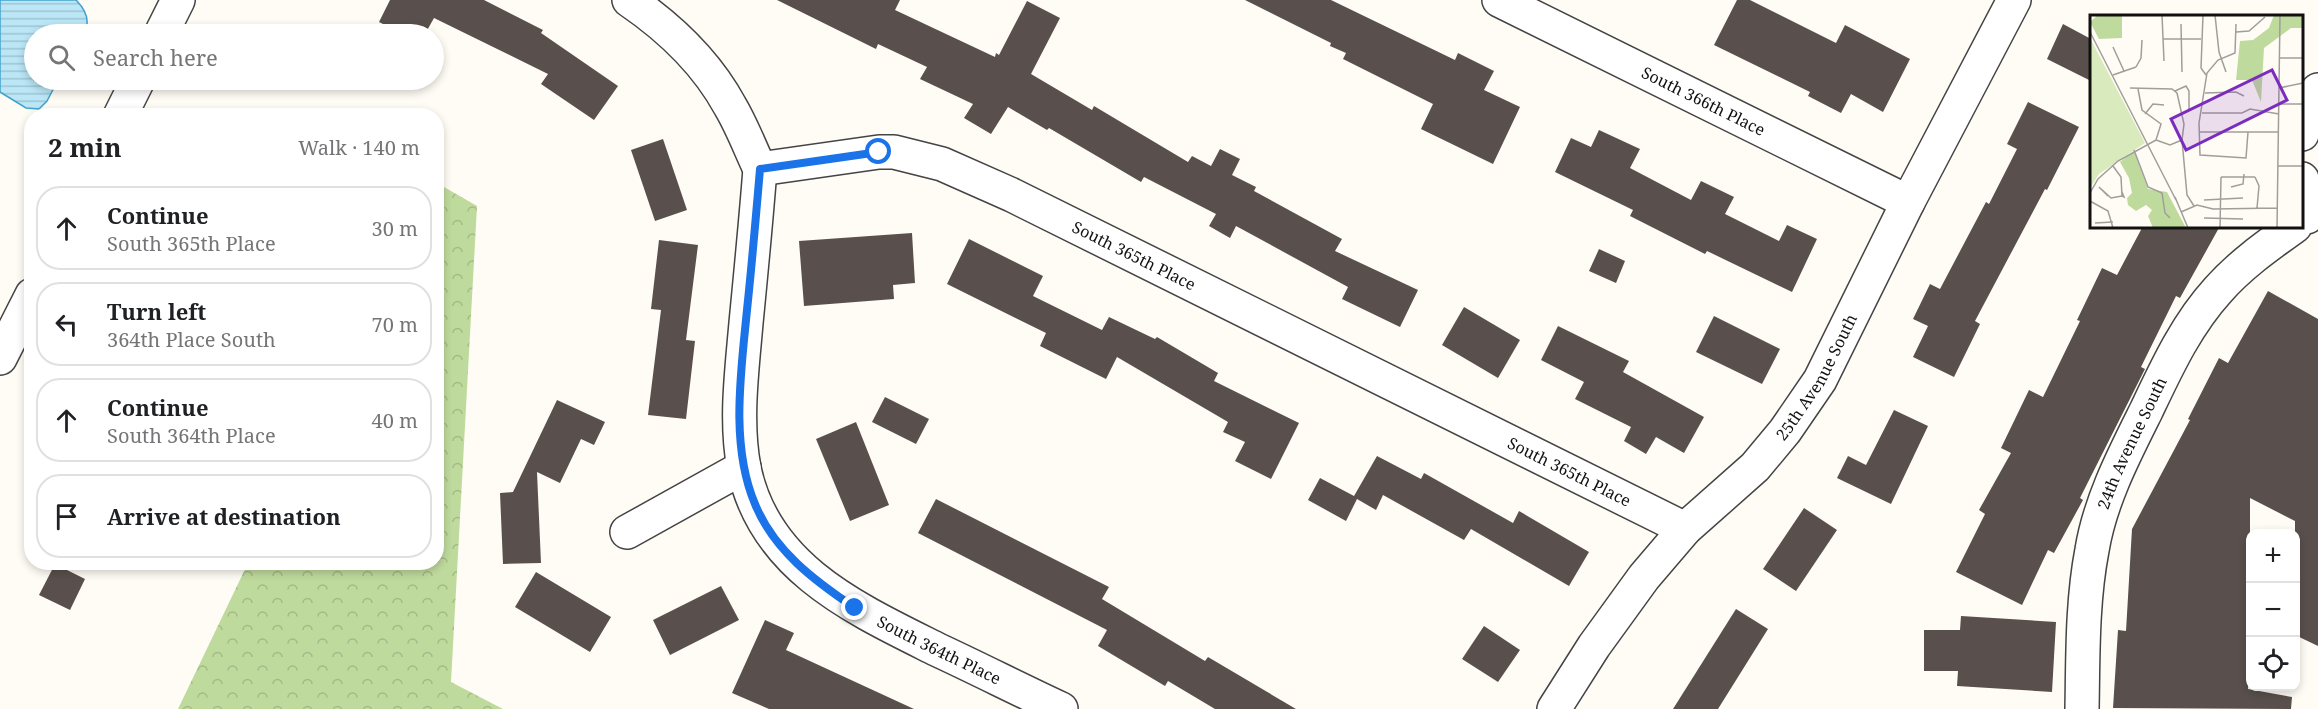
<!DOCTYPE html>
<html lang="en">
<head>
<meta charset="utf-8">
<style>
  :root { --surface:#fff; --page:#f2f2f2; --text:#202124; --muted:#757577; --line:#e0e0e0 }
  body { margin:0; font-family:"Noto Serif",serif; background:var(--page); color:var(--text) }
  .controls { position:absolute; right:18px; bottom:18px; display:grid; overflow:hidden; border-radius:12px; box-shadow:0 3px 9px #0003 }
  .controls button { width:54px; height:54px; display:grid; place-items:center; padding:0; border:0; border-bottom:2px solid var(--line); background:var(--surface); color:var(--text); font:30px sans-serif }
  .stop { position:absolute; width:18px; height:18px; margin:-14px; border:4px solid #1a73e8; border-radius:50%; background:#fff }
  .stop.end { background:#1a73e8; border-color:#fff; box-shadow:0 2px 6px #0008 }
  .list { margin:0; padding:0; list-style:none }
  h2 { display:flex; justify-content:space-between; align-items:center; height:78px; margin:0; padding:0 24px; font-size:26px }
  h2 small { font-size:20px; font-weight:400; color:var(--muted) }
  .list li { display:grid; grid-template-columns:39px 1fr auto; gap:18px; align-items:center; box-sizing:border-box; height:84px; margin:0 12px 12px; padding:0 12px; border:2px solid var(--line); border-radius:24px }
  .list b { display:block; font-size:22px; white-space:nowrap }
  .list p { margin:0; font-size:20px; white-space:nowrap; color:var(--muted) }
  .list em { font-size:20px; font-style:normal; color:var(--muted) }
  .icon { flex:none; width:33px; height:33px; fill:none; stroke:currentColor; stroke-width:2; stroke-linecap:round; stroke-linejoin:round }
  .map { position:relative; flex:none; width:2318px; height:709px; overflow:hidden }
  .search { position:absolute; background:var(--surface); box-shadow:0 3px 9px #0003; left:24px; top:24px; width:420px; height:66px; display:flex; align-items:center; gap:15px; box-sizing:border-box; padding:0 21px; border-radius:33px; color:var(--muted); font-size:22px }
  .panel { position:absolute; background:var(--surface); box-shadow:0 3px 9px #0003; left:24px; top:108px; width:420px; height:462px; border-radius:24px }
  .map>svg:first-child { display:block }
  .forest { fill:url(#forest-crowns) }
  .water { fill:url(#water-rules); stroke:#41a3cc; stroke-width:1.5 }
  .building { fill:#59504d }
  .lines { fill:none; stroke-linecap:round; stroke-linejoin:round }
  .minor-casing { stroke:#444; stroke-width:36 }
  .minor { stroke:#fff; stroke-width:33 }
  .route { stroke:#1a73e8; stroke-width:8 }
  .labels { text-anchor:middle; stroke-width:6; stroke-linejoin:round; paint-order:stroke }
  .street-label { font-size:16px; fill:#111; stroke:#fff }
  .inset-road { fill:none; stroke:#a09e9a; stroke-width:1.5 }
  .view { fill:#7b2cbf; fill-opacity:0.15; stroke:#7b2cbf; stroke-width:3 }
  .inset-edge { fill:none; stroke:#111; stroke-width:3 }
</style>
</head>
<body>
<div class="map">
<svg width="2318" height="709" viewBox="0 0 2318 709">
  <defs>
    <pattern id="forest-crowns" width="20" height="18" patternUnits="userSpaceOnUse" patternTransform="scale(1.5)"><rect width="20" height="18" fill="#bfda9d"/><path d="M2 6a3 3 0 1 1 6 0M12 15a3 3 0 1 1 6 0" fill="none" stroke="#a3ba86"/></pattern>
    <pattern id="water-rules" width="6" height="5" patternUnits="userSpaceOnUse" patternTransform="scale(1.5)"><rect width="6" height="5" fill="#bae6f6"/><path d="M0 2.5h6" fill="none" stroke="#9fc4d2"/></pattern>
  </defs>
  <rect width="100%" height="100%" fill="#fffcf5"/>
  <path class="forest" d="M 437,183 L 477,206 L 451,682 L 503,709 L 178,709 L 248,563 L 436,562 Z"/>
  <path class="water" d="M 0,0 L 76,0 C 86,10 91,21 84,34 L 34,34 L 34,80 L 58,80 L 47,101 L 39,109 L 26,108 L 0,92 Z"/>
  <g class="building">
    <path d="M 390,0 L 484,0 L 543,30 L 541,33 L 618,86 L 594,120 L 541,84 L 548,74 L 434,18 L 425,34 L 403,34 L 379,22 Z"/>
    <path d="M 777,0 L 900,0 L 895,10 L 995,57 L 996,53 L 999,55 L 1027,1 L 1060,18 L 1031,74 L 1092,110 L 1094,106 L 1188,162 L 1192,156 L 1211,166 L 1220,149 L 1240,159 L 1232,175 L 1256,187 L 1254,191 L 1342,239 L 1335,251 L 1418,290 L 1400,327 L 1342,299 L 1348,287 L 1236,226 L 1230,238 L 1209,226 L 1216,214 L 1144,177 L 1141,182 L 1049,128 L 1047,130 L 1008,107 L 991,134 L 964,118 L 973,104 L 920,79 L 927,67 L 878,44 L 876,49 Z"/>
    <path d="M 1245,0 L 1331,0 L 1455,60 L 1458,53 L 1494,71 L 1484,90 L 1520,107 L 1493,164 L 1421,129 L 1433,104 L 1343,59 L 1346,53 L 1330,46 L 1331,43 Z"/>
    <path d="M 1737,0 L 1750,0 L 1836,43 L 1845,25 L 1910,59 L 1883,112 L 1851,94 L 1841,113 L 1808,96 L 1810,92 L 1714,45 Z"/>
    <path d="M 2063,24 L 2091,39 L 2091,81 L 2047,59 Z"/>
    <path d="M 2028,102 L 2079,127 L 2047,190 L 2045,189 L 1975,321 L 1980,324 L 1954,377 L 1913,357 L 1928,326 L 1913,319 L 1930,284 L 1940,289 L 1986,202 L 1989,204 L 2017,149 L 2007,144 Z"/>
    <path d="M 1599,130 L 1640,149 L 1630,168 L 1691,200 L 1701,181 L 1734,197 L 1725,214 L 1779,241 L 1787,225 L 1817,239 L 1792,292 L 1707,251 L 1705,254 L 1630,216 L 1633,210 L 1555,172 L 1571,138 L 1591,147 Z"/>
    <path d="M 663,139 L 687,210 L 655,221 L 631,150 Z"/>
    <path d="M 2143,226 L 2220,226 L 2180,298 L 2176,296 L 2141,367 L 2145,369 L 2080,498 L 2083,500 L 2054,553 L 2048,550 L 2022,605 L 1956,572 L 1985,514 L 1979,510 L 2011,453 L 2001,448 L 2029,390 L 2043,397 L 2080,321 L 2077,320 L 2102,268 L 2117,275 Z"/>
    <path d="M 912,233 L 915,283 L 893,285 L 894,299 L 804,306 L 799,241 Z"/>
    <path d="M 969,239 L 1043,276 L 1033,296 L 1102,330 L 1109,317 L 1155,339 L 1157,337 L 1218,373 L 1214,381 L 1299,423 L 1271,479 L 1235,461 L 1245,442 L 1223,432 L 1228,422 L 1117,357 L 1106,379 L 1040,346 L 1046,333 L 947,284 Z"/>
    <path d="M 659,240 L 698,245 L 686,340 L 695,341 L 686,419 L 648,415 L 661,310 L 651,309 Z"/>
    <path d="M 1599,249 L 1625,261 L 1616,283 L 1589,271 Z"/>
    <path d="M 2268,291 L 2318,319 L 2318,646 L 2295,635 L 2295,521 L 2250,498 L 2250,653 L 2248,689 L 2292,697 L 2291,709 L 2113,708 L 2118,630 L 2126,631 L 2132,529 L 2190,420 L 2188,419 L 2219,358 L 2228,363 Z"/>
    <path d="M 1464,307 L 1520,340 L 1498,378 L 1442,345 Z"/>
    <path d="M 1714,316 L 1780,349 L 1762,384 L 1696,352 Z"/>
    <path d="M 1558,326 L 1629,361 L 1623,372 L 1704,417 L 1684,453 L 1656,437 L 1646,454 L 1624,441 L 1631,427 L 1575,399 L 1584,382 L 1541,360 Z"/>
    <path d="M 885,397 L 929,419 L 916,444 L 872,422 Z"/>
    <path d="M 557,400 L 605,422 L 594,445 L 581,439 L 560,483 L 537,472 L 541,563 L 503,564 L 500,493 L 513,492 Z"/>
    <path d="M 1894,410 L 1928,426 L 1891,504 L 1837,478 L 1848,456 L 1866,465 Z"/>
    <path d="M 856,422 L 889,505 L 850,521 L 816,439 Z"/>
    <path d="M 1377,456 L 1421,479 L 1424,473 L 1513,523 L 1519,511 L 1589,552 L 1569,586 L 1471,529 L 1464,540 L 1383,495 L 1376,510 L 1357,499 L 1346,521 L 1308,500 L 1320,478 L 1354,496 Z"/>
    <path d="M 936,499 L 1109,587 L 1102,599 L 1205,661 L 1208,657 L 1296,709 L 1215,709 L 1168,681 L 1165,686 L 1098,646 L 1107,630 L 918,533 Z"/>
    <path d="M 1804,508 L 1837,530 L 1796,591 L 1763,569 Z"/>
    <path d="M 55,564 L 85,579 L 70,610 L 39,595 Z"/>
    <path d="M 536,572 L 611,617 L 590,652 L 515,607 Z"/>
    <path d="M 721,586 L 739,620 L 670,655 L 653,620 Z"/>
    <path d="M 1736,609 L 1768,629 L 1718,709 L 1673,709 Z"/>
    <path d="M 1961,616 L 2056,622 L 2052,692 L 1957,686 L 1958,671 L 1924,671 L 1924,630 L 1960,630 Z"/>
    <path d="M 765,620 L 794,633 L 786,650 L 914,709 L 769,709 L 732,693 Z"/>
    <path d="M 1484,626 L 1520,650 L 1498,682 L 1462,659 Z"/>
  </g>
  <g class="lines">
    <g class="minor-casing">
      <g id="minor">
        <path id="s1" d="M 629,0 C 670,28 706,62 730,106 C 742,126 750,148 760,169 L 879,152 L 894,152 L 942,164 L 1012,195 L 1685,529"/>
        <path id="s2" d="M 1499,0 L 1908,202"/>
        <path d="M 161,34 L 178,0"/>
        <path d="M 120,116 L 138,80"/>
        <path d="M 2302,134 L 2318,90"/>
        <path id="s3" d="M 760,169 C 756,220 751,272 746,323 C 742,370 735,421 744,468 C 764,568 856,609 938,650 C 979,669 1020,690 1061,709"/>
        <path d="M 2302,179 L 2307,217"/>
        <path d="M 0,358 L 32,295"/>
        <path d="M 627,532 L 744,467"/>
        <path id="s4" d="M 1554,709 L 1594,646 L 1644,577 L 1685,529 L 1755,467 L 1785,431 L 1820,380 L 1908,202 L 2014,0"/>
        <path id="s5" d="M 2082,709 C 2083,656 2082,602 2092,550 C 2100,501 2124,455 2146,411 C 2166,369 2186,325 2218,290 C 2240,265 2267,246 2295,226"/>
      </g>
    </g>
    <use href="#minor" class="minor"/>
  </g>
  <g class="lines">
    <path class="route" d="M 855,608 C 815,581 774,551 755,504 C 730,445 741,372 747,310 C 752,263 756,216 760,169 L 879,152"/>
  </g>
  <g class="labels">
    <g class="street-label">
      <text dy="6" stroke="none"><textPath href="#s2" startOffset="228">South 366th Place</textPath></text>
      <text dy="6" stroke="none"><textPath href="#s1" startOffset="615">South 365th Place</textPath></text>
      <text dy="6" stroke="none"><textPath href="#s4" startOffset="426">25th Avenue South</textPath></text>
      <text dy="6" stroke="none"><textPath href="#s5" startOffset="274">24th Avenue South</textPath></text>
      <text dy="6" stroke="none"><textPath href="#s1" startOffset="1101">South 365th Place</textPath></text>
      <text dy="6" stroke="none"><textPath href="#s3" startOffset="578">South 364th Place</textPath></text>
    </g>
  </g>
  <g transform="translate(2090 15)">
    <rect width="213" height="213" fill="#fffcf5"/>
    <path d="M 8,0 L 32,0 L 32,23 L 9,24 L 0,7 ZM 184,0 L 213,0 L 213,13 L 201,13 L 174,33 L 171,87 L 162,65 L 146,65 L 150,26 L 163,25 L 179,13 ZM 44,136 L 58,174 L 77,177 L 96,213 L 63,213 L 58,201 L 62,195 L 56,190 L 46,196 L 38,190 L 37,183 L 42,178 L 39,163 L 30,147 Z" fill="#bfda9d"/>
    <path d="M 0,23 L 55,128 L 9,159 L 0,173 Z" fill="#d9eabd"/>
    <path class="inset-road" d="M 72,0 L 74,46M 113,0 L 111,53 L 116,60M 125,0 L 129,37 L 136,57M 91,9 L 92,57M 146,9 L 145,38 L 128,45 L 117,58 L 109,108 L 110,140 L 156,143 L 158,117M 0,17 L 86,185M 146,17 L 159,16 L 175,2M 73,24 L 111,24M 23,32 L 34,56M 189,43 L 213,43M 46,52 L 51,43 L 52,25M 23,60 L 46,52M 40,73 L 82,74 L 87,78 L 94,109 L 92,125 L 97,180 L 104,191M 189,73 L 213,68M 48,74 L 52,95 L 71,109 L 66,125M 85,76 L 96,71 L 99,76 L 99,95 L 91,99M 115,78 L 146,77 L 154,81M 189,89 L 213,89M 112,98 L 152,98 L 160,94 L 189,99M 55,99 L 63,89 L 74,90M 109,117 L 189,117M 66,125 L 80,130 L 92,125M 44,135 L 58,172 L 72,178 L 75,198 L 80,203M 23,151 L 31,162 L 32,181 L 34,182 L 32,177M 188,151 L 213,151M 131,162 L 165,162M 165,162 L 169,171 L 167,193M 141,172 L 153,169 L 154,159M 0,178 L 8,164 L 28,146 L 66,125M 18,181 L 9,172 L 21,183 L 32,181M 85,182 L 98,213M 114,185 L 153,183M 0,186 L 18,196 L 23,213M 91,197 L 107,190 L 123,194 L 188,193M 114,203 L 153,204M 5,208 L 23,207M 130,213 L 131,162M 187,213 L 190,0"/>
    <path class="view" d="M 182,55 L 197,85 L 96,135 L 81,104 Z"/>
    <rect width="213" height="213" class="inset-edge"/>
  </g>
</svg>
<div class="controls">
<button>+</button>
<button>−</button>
<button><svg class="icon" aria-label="locate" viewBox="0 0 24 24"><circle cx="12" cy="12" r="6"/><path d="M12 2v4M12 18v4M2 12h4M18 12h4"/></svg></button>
</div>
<div class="stop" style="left:879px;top:152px"></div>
<div class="stop end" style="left:855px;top:608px"></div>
<div class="search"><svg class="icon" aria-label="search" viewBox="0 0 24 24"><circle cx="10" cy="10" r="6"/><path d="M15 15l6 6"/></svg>Search here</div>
<section class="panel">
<h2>2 min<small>Walk · 140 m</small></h2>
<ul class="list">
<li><svg class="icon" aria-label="ahead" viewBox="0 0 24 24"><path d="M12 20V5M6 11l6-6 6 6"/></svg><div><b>Continue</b><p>South 365th Place</p></div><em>30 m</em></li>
<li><svg class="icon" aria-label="left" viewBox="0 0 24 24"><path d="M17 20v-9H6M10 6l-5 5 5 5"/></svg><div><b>Turn left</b><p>364th Place South</p></div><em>70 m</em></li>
<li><svg class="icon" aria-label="ahead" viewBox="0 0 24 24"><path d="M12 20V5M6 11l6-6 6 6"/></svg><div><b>Continue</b><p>South 364th Place</p></div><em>40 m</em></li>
<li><svg class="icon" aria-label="arrive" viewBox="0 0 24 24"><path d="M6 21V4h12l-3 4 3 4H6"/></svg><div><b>Arrive at destination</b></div></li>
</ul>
</section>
</div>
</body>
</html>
